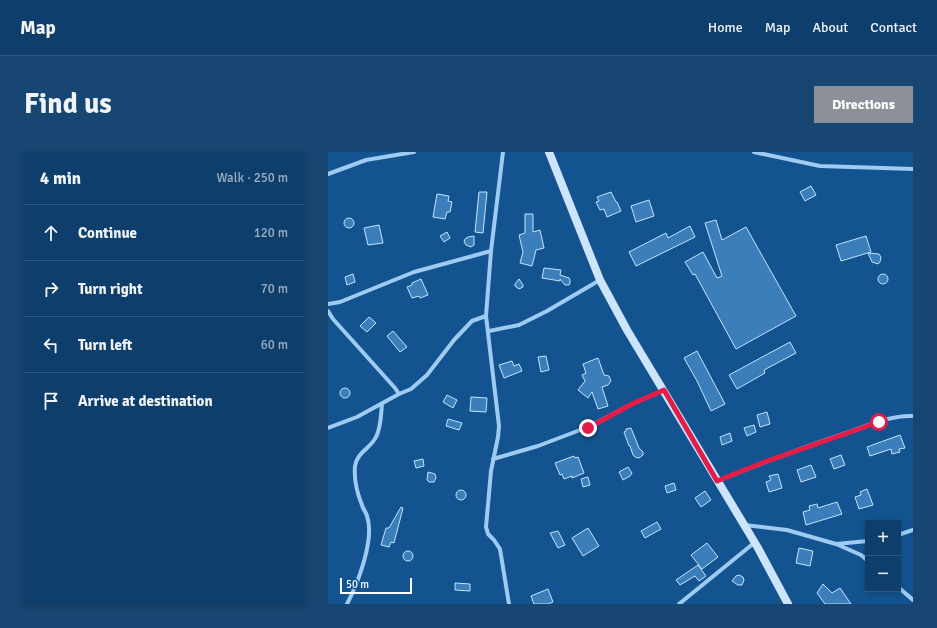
<!DOCTYPE html>
<html lang="en">
<head>
<meta charset="utf-8">
<style>
  :root { --surface:#0e3f6c; --page:#174672; --text:#f1f3f6; --muted:#9bafc2; --line:#2e587f; --accent:#8c9099 }
  body { margin:0; font-family:Signika,sans-serif; background:var(--page); color:var(--text) }
  .controls { position:absolute; right:12px; bottom:12px; display:grid; overflow:hidden; border-radius:0px; box-shadow:0 2px 6px #0003 }
  .controls button { width:36px; height:36px; display:grid; place-items:center; padding:0; border:0; border-bottom:1px solid var(--line); background:var(--surface); color:var(--text); font:20px sans-serif }
  .scale { position:absolute; left:12px; bottom:10px; width:72px; box-sizing:border-box; padding-left:4px; border:2px solid #fff; border-top:0; font-size:11px; line-height:14px; white-space:nowrap; color:#fff; -webkit-text-stroke:3px #135490; paint-order:stroke }
  .stop { position:absolute; width:12px; height:12px; margin:-9px; border:3px solid #e11d48; border-radius:50%; background:#fff }
  .stop.end { background:#e11d48; border-color:#fff; box-shadow:0 1px 4px #0008 }
  .list { margin:0; padding:0; list-style:none }
  h2 { display:flex; justify-content:space-between; align-items:center; height:52px; margin:0; padding:0 16px; font-size:17px }
  h2 small { font-size:13px; font-weight:400; color:var(--muted) }
  .list li { display:grid; grid-template-columns:26px 1fr auto; gap:12px; align-items:center; box-sizing:border-box; height:56px; padding:0 16px; border-top:1px solid var(--line) }
  .list b { display:block; font-size:15px; white-space:nowrap }
  .list em { font-size:13px; font-style:normal; color:var(--muted) }
  .icon { flex:none; width:22px; height:22px; fill:none; stroke:currentColor; stroke-width:2; stroke-linecap:round; stroke-linejoin:round }
  .map { position:relative; flex:none; width:585px; height:452px; overflow:hidden; border-radius:0px }
  header { display:flex; align-items:center; gap:24px; box-sizing:border-box; height:56px; padding:0 20px; background:var(--surface); border-bottom:1px solid var(--line) }
  header strong { font-size:19px }
  nav { display:flex; gap:22px; margin-inline-start:auto; font-size:14px }
  .intro { display:flex; align-items:center; justify-content:space-between; box-sizing:border-box; height:96px; padding:0 24px }
  h1 { margin:0; font-size:28px }
  .button { padding:10px 18px; border-radius:0px; background:var(--accent); color:#fff; font-size:14px; font-weight:700 }
  main { display:flex; gap:24px; padding:0 24px }
  aside { flex:1; background:var(--surface); border-radius:0px; box-shadow:0 2px 6px #0003 }
  .map>svg:first-child { display:block }
  .building { fill:#3b7eb9; stroke:#c5e3fd }
  .lines { fill:none; stroke-linecap:round; stroke-linejoin:round }
  .street { stroke:#9ecbf2; stroke-width:4 }
  .secondary { stroke:#cde5fc; stroke-width:8 }
  .route { stroke:#e11d48; stroke-width:5 }
</style>
</head>
<body>
<header>
<strong>Map</strong>
<nav><a>Home</a><a>Map</a><a>About</a><a>Contact</a></nav>
</header>
<div class="intro"><h1>Find us</h1><a class="button">Directions</a></div>
<main>
<aside>
<h2>4 min<small>Walk · 250 m</small></h2>
<ul class="list">
<li><svg class="icon" aria-label="ahead" viewBox="0 0 24 24"><path d="M12 20V5M6 11l6-6 6 6"/></svg><div><b>Continue</b></div><em>120 m</em></li>
<li><svg class="icon" aria-label="right" viewBox="0 0 24 24"><path d="M7 20v-9h11M14 6l5 5-5 5"/></svg><div><b>Turn right</b></div><em>70 m</em></li>
<li><svg class="icon" aria-label="left" viewBox="0 0 24 24"><path d="M17 20v-9H6M10 6l-5 5 5 5"/></svg><div><b>Turn left</b></div><em>60 m</em></li>
<li><svg class="icon" aria-label="arrive" viewBox="0 0 24 24"><path d="M6 21V4h12l-3 4 3 4H6"/></svg><div><b>Arrive at destination</b></div></li>
</ul>
</aside>
<div class="map">
<svg width="585" height="452" viewBox="0 0 585 452">
  <rect width="100%" height="100%" fill="#135490"/>
  <g class="building">
    <path d="M 483,34 L 488,43 L 477,49 L 472,40 Z"/>
    <path d="M 151,40 L 159,40 L 155,81 L 147,80 Z"/>
    <path d="M 283,40 L 288,50 L 289,50 L 293,59 L 279,65 L 276,57 L 272,58 L 268,50 L 271,49 L 269,45 Z"/>
    <path d="M 109,42 L 121,44 L 120,49 L 124,50 L 122,60 L 119,60 L 117,67 L 105,65 Z"/>
    <path d="M 321,48 L 326,64 L 308,70 L 303,54 Z"/>
    <path d="M 197,62 L 205,62 L 205,80 L 212,78 L 216,96 L 208,98 L 204,114 L 192,111 L 195,100 L 191,83 L 197,81 Z"/>
    <circle cx="21" cy="71" r="5"/>
    <path d="M 388,68 L 394,88 L 418,75 L 468,164 L 408,197 L 367,122 L 365,123 L 357,110 L 375,100 L 389,126 L 394,124 L 377,71 Z"/>
    <path d="M 51,73 L 55,91 L 40,93 L 36,76 Z"/>
    <path d="M 362,74 L 367,85 L 308,114 L 301,100 L 338,81 L 340,86 Z"/>
    <path d="M 119,80 L 122,86 L 116,90 L 112,84 Z"/>
    <path d="M 146,84 L 146,93 L 143,95 L 138,93 L 136,90 L 137,87 L 140,85 Z"/>
    <path d="M 538,84 L 543,100 L 513,109 L 508,93 Z"/>
    <path d="M 540,101 L 551,102 L 553,105 L 552,110 L 550,112 L 544,110 Z"/>
    <path d="M 216,116 L 233,118 L 232,123 L 241,126 L 242,128 L 242,131 L 241,133 L 237,133 L 232,127 L 232,129 L 214,126 Z"/>
    <circle cx="555" cy="127" r="5"/>
    <path d="M 25,122 L 27,130 L 19,133 L 17,125 Z"/>
    <path d="M 93,127 L 100,143 L 92,146 L 91,144 L 84,146 L 79,135 L 84,133 L 84,131 Z"/>
    <path d="M 191,127 L 195,133 L 195,135 L 191,137 L 187,134 L 187,132 Z"/>
    <path d="M 41,165 L 48,171 L 39,180 L 32,174 Z"/>
    <path d="M 65,179 L 79,195 L 72,200 L 59,184 Z"/>
    <path d="M 462,190 L 468,201 L 436,218 L 437,221 L 409,237 L 401,223 Z"/>
    <path d="M 369,199 L 397,252 L 383,259 L 369,229 L 356,206 Z"/>
    <path d="M 218,204 L 221,218 L 213,220 L 210,205 Z"/>
    <path d="M 270,206 L 276,223 L 281,224 L 283,229 L 280,233 L 274,235 L 280,254 L 270,257 L 264,240 L 260,246 L 250,238 L 257,229 L 254,223 L 258,221 L 255,212 Z"/>
    <path d="M 184,209 L 186,214 L 191,212 L 194,219 L 176,226 L 171,213 Z"/>
    <circle cx="17" cy="241" r="5"/>
    <path d="M 119,243 L 129,248 L 125,256 L 115,250 Z"/>
    <path d="M 143,245 L 159,246 L 158,260 L 142,259 Z"/>
    <path d="M 439,260 L 442,272 L 432,275 L 429,263 Z"/>
    <path d="M 120,267 L 134,271 L 131,278 L 118,274 Z"/>
    <path d="M 426,273 L 428,280 L 419,284 L 416,276 Z"/>
    <path d="M 303,276 L 311,296 L 315,300 L 315,303 L 311,306 L 307,305 L 305,303 L 302,294 L 301,294 L 296,280 L 298,279 L 298,277 Z"/>
    <path d="M 402,281 L 404,289 L 394,293 L 392,285 Z"/>
    <path d="M 572,283 L 577,296 L 571,297 L 572,300 L 564,302 L 563,297 L 542,304 L 539,295 Z"/>
    <path d="M 513,303 L 517,313 L 506,317 L 502,307 Z"/>
    <path d="M 246,304 L 247,306 L 250,305 L 256,321 L 244,326 L 244,324 L 236,327 L 234,322 L 232,323 L 227,311 Z"/>
    <path d="M 95,307 L 96,314 L 88,316 L 86,309 Z"/>
    <path d="M 483,313 L 488,325 L 473,330 L 469,318 Z"/>
    <path d="M 300,315 L 304,321 L 302,324 L 295,328 L 291,320 Z"/>
    <path d="M 100,320 L 107,322 L 108,326 L 106,330 L 101,330 L 99,328 Z"/>
    <path d="M 450,322 L 454,336 L 441,340 L 438,330 L 443,328 L 441,324 Z"/>
    <path d="M 260,325 L 262,333 L 255,335 L 253,327 Z"/>
    <path d="M 346,331 L 348,338 L 339,341 L 337,334 Z"/>
    <path d="M 539,337 L 545,353 L 531,357 L 527,345 L 533,343 L 532,340 Z"/>
    <circle cx="133" cy="343" r="5"/>
    <path d="M 377,339 L 383,348 L 373,355 L 367,346 Z"/>
    <path d="M 509,350 L 514,362 L 478,373 L 475,360 L 482,358 L 481,354 L 489,352 L 490,356 Z"/>
    <path d="M 73,355 L 75,356 L 66,391 L 63,390 L 61,395 L 53,393 L 58,376 L 61,376 Z"/>
    <path d="M 329,370 L 333,377 L 317,386 L 313,379 Z"/>
    <path d="M 260,376 L 271,394 L 255,404 L 244,386 Z"/>
    <path d="M 230,379 L 237,393 L 230,396 L 222,381 Z"/>
    <path d="M 379,391 L 390,405 L 374,417 L 363,403 Z"/>
    <path d="M 471,396 L 485,399 L 482,414 L 468,411 Z"/>
    <circle cx="80" cy="404" r="5"/>
    <path d="M 370,413 L 378,424 L 371,429 L 367,424 L 352,433 L 348,428 Z"/>
    <path d="M 411,423 L 415,425 L 416,428 L 414,433 L 410,433 L 404,429 L 408,424 Z"/>
    <path d="M 127,431 L 142,432 L 142,439 L 127,438 Z"/>
    <path d="M 495,432 L 504,441 L 512,436 L 523,452 L 497,452 L 489,441 Z"/>
    <path d="M 220,437 L 225,450 L 220,452 L 206,452 L 203,444 Z"/>
  </g>
  <g class="lines">
    <g class="street">
      <path d="M 175,0 L 163,99 L 158,164 L 171,274 L 170,285 L 163,319 L 158,375 L 160,382 L 166,388 L 172,397 L 181,452"/>
      <path d="M 426,0 L 492,14 L 585,17"/>
      <path d="M 0,22 L 38,8 L 86,0"/>
      <path d="M 0,152 L 12,150 L 86,120 L 163,99"/>
      <path d="M 0,159 L 5,167 L 67,236 L 71,242 L 83,237 L 99,223 L 126,188 L 144,169 L 158,164"/>
      <path d="M 161,179 L 191,173 L 219,159 L 272,128"/>
      <path d="M 0,276 L 29,265 L 71,242"/>
      <path d="M 165,307 L 210,294 L 260,275 L 304,252 L 336,238"/>
      <path d="M 389,329 C 431,312 474,296 518,281 C 539,274 562,263 585,264"/>
      <path d="M 417,373 L 459,378 L 508,392 L 533,403 L 540,409"/>
      <path d="M 570,383 L 585,378"/>
      <path d="M 508,392 L 540,389"/>
      <path d="M 570,435 L 585,448"/>
      <path d="M 19,452 C 30,431 47,387 39,364 C 38,360 35,357 34,353 C 29,341 26,326 27,314 C 29,300 43,296 48,285 C 53,276 53,262 54,252"/>
      <path d="M 351,452 L 426,391"/>
    </g>
    <path class="secondary" d="M 221,0 L 272,128 L 299,178 L 430,396 L 460,452"/>
  </g>
  <g class="lines">
    <path class="route" d="M 260,276 L 304,252 L 336,238 L 389,329 L 434,311 L 551,270"/>
  </g>
</svg>
<div class="controls">
<button>+</button>
<button>−</button>
</div>
<div class="scale">50 m</div>
<div class="stop" style="left:551px;top:270px"></div>
<div class="stop end" style="left:260px;top:276px"></div>
</div>
</main>
</body>
</html>
